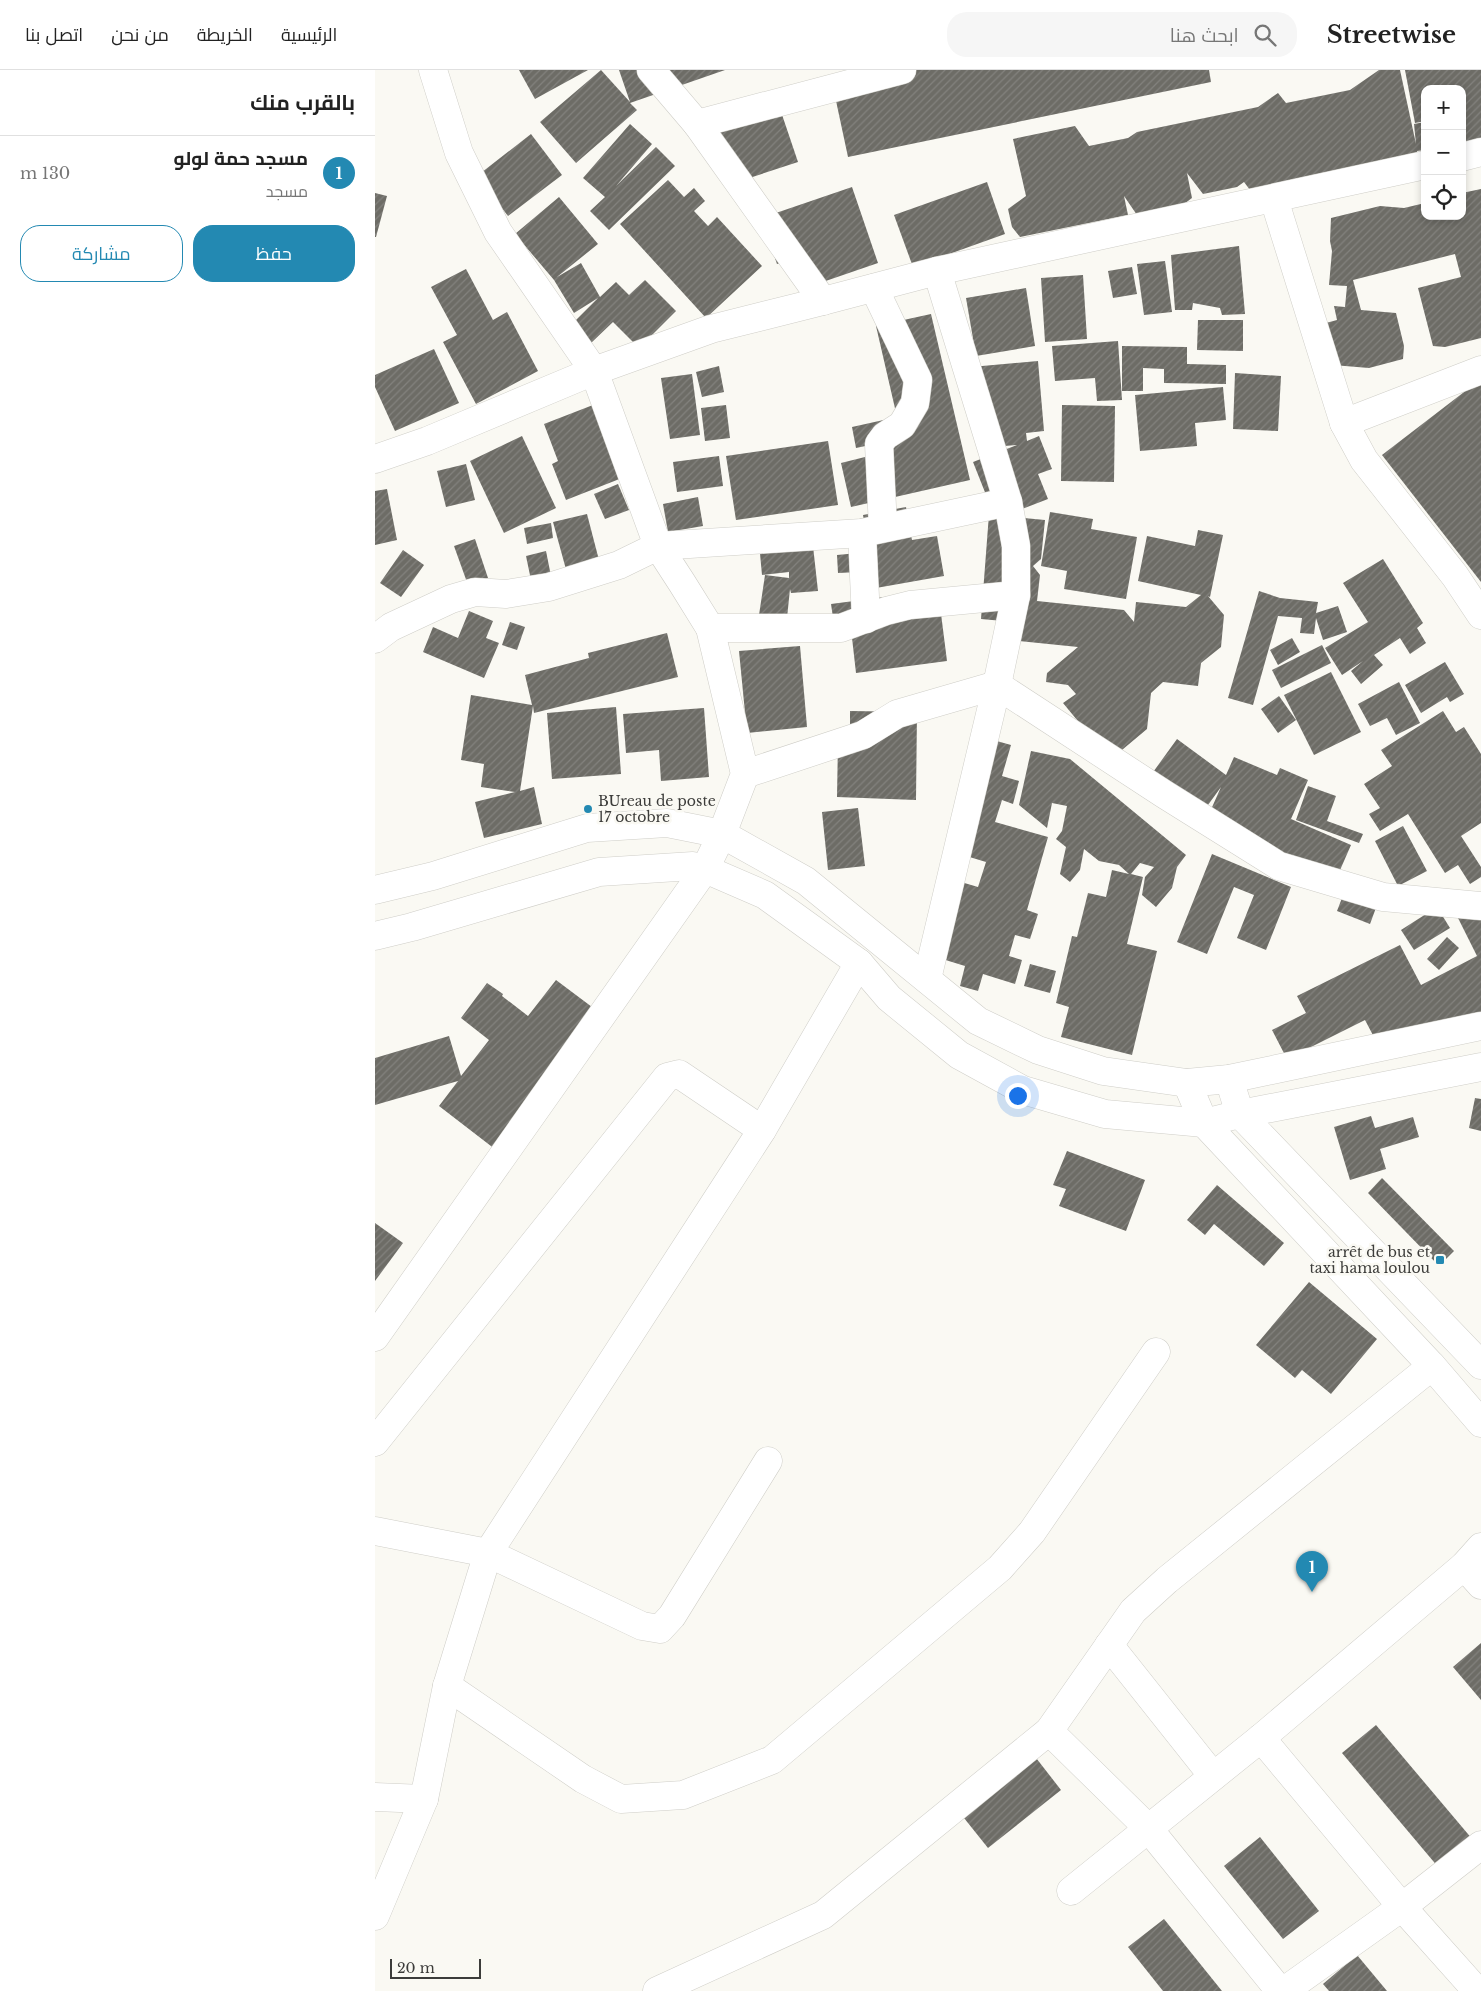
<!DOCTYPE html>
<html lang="ar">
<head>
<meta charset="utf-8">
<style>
  :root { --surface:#fff; --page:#f6f6f6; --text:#222; --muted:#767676; --line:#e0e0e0; --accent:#2389b2 }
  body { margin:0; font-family:"Libre Baskerville",Cairo,serif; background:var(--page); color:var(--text); direction:rtl }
  .controls { position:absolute; right:15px; top:15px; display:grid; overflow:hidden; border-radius:10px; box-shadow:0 2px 8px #0003 }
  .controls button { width:45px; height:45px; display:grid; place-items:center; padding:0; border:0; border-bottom:1px solid var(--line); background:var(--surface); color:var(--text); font:25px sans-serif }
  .scale { position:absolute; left:15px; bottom:12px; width:91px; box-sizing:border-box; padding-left:5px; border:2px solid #3c3c3a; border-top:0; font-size:14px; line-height:18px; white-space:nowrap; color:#3c3c3a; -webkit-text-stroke:4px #faf9f3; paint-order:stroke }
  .you { position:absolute; left:642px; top:1025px; width:18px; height:18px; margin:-12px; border:4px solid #fff; border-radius:50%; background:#1a73e8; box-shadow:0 0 0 8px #1a73e833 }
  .badge { display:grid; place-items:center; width:32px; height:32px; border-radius:50%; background:var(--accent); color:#fff; font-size:16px; font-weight:700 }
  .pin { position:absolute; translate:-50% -41px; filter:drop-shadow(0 1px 2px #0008) }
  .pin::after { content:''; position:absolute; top:26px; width:18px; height:15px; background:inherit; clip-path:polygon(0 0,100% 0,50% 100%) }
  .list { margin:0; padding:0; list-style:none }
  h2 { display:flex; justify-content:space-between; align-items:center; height:65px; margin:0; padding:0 20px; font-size:21px }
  h2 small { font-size:16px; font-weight:400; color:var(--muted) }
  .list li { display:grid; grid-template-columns:32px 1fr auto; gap:15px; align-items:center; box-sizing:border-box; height:75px; padding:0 20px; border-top:1px solid var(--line) }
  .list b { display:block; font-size:19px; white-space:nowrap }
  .list p { margin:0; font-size:16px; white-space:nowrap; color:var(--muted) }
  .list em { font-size:16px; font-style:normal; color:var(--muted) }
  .actions { display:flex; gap:10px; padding:15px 20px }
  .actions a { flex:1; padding:11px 0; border:1px solid var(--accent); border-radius:20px; text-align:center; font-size:18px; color:var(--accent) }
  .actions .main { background:var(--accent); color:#fff }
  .icon { flex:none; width:28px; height:28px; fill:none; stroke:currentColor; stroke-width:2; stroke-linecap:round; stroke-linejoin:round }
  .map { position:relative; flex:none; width:1106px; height:1921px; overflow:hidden; direction:ltr }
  header { display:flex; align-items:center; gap:30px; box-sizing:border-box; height:70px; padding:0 25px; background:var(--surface); border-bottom:1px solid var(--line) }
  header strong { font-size:24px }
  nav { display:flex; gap:28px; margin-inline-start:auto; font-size:18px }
  .search { width:350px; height:45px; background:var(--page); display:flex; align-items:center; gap:12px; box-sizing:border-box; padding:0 18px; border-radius:20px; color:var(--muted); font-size:19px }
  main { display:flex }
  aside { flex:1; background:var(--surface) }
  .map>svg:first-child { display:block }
  .building { fill:url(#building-hatch) }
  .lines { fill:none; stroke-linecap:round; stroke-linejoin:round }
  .minor-casing { stroke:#cfcec8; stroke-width:29 }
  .primary-casing { stroke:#cfcec8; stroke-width:29 }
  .minor { stroke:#fff; stroke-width:28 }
  .primary { stroke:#fff; stroke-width:28 }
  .poi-dot { fill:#2389b2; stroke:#faf9f3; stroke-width:2 }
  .labels { text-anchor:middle; stroke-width:5; stroke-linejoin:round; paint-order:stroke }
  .poi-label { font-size:14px; fill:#3c3c3a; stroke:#faf9f3; text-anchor:start }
</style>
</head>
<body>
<header>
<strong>Streetwise</strong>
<div class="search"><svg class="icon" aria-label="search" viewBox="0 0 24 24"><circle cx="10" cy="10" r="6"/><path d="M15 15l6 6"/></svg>ابحث هنا</div>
<nav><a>الرئيسية</a><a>الخريطة</a><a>من نحن</a><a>اتصل بنا</a></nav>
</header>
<main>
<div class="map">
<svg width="1106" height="1921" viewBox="0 0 1106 1921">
  <defs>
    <pattern id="building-hatch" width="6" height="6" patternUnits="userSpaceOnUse" patternTransform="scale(1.25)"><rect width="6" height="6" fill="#6d6c66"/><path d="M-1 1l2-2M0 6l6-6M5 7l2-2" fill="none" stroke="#83827e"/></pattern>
  </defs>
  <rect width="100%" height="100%" fill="#faf9f3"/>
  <g class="building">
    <path d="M 144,0 L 213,0 L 160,29 Z"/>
    <path d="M 226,0 L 255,32 L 244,0 L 350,0 L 255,33 L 262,40 L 201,93 L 165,52 Z"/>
    <path d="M 517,0 L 834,0 L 836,12 L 473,87 L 457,12 Z"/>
    <path d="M 1004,0 L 1025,0 L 1041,74 L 1039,54 L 1050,52 L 1050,80 L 1042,81 L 1043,86 L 875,120 L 869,112 L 862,117 L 828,124 L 812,103 L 817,128 L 805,137 L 762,145 L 749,126 L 753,145 L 645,167 L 637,157 L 633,139 L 651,126 L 638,69 L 700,56 L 714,76 L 753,68 L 762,62 L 883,37 L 903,23 L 911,33 L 975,20 Z"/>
    <path d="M 1030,0 L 1106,0 L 1106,72 L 1087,75 L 1087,19 L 1050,19 L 1050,51 L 1040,53 Z"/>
    <path d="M 399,21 L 423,92 L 350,116 L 326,45 Z"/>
    <path d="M 255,54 L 277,74 L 241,116 L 281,77 L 300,96 L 234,160 L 215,141 L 230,127 L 208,108 Z"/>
    <path d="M 156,64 L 187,105 L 133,146 L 102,106 Z"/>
    <path d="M 293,110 L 309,127 L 319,118 L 330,131 L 319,141 L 333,156 L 342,147 L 387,196 L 331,248 L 245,154 Z"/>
    <path d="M 612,112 L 630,164 L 538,197 L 519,145 Z"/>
    <path d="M 477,117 L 503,193 L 439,215 L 429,185 L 402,194 L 386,148 Z"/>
    <path d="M 1106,119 L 1106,268 L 1070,277 L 1058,276 L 1043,218 L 1086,207 L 1080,184 L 978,210 L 986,240 L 1021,243 L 1029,276 L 1028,289 L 994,298 L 958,295 L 951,253 L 962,250 L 959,236 L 970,237 L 972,216 L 954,215 L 957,181 L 955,171 L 956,148 L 1005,136 L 1029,138 L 1050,133 L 1050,146 L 1087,146 L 1087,123 Z"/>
    <path d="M 0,123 L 12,126 L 1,167 L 0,167 Z"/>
    <path d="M 184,127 L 223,174 L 182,207 L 206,193 L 225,227 L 241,212 L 254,225 L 270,210 L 301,241 L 264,278 L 238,252 L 216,273 L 197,254 L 223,228 L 199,243 L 179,210 L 140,164 Z"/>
    <path d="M 864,176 L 870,244 L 847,245 L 845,238 L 818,233 L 817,240 L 800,240 L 796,185 Z"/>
    <path d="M 790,191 L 797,242 L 769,245 L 762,194 Z"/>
    <path d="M 757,197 L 762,224 L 738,228 L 733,201 Z"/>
    <path d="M 91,199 L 118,250 L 132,242 L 163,301 L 101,334 L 68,272 L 82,265 L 56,217 Z"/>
    <path d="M 708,205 L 712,269 L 670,272 L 666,208 Z"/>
    <path d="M 651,218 L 660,276 L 601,286 L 591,228 Z"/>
    <path d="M 556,244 L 595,410 L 476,437 L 466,393 L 498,385 L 495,375 L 481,378 L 477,357 L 522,347 L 501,256 Z"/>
    <path d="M 823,250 L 868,250 L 868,281 L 822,280 Z"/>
    <path d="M 743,271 L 747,330 L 722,331 L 720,308 L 680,311 L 677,276 Z"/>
    <path d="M 747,276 L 812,277 L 812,294 L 851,295 L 851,314 L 789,313 L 789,299 L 768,298 L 768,321 L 747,321 Z"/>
    <path d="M 59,279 L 84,333 L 20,361 L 0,317 L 0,305 Z"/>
    <path d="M 663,291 L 669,361 L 651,363 L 652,371 L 664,366 L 677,399 L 663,404 L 673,429 L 629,446 L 670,450 L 666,489 L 658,496 L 665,505 L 662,531 L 749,540 L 759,552 L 761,532 L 811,537 L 826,525 L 763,511 L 772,466 L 820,476 L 823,460 L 848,465 L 835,527 L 833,526 L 849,545 L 846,577 L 826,593 L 823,616 L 788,612 L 776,623 L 772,659 L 735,690 L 688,633 L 701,624 L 693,615 L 671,612 L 672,603 L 703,577 L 644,571 L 628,551 L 606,549 L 614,444 L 619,445 L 598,392 L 642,375 L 603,378 L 596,297 Z"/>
    <path d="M 344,296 L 349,322 L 327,327 L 321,302 Z"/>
    <path d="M 860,303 L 906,306 L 903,361 L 858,359 Z"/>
    <path d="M 317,304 L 325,365 L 295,369 L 286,308 Z"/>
    <path d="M 1106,309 L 1106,512 L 1007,385 Z"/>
    <path d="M 848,317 L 851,350 L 820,353 L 822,376 L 765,381 L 760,325 Z"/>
    <path d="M 218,335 L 247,408 L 191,430 L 177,394 L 183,391 L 169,354 Z"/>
    <path d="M 351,335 L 355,368 L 330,371 L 326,338 Z"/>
    <path d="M 687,335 L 740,336 L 739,412 L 686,411 Z"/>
    <path d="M 147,366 L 181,438 L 129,463 L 95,391 Z"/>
    <path d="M 453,371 L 463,435 L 361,450 L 351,386 Z"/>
    <path d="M 344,386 L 348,416 L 302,422 L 298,392 Z"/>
    <path d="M 91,394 L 100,430 L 71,437 L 62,401 Z"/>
    <path d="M 243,414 L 254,440 L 230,449 L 219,424 Z"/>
    <path d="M 12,419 L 22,470 L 0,475 L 0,421 Z"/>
    <path d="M 323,427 L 328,456 L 293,462 L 288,434 Z"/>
    <path d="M 531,437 L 537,470 L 562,466 L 569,506 L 501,518 L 488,445 Z"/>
    <path d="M 675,442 L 718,449 L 716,459 L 762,467 L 751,529 L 689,519 L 692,501 L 666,496 Z"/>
    <path d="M 212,444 L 225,494 L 192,503 L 178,452 Z"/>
    <path d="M 176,453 L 178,468 L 152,474 L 149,458 Z"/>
    <path d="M 437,467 L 443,521 L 416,523 L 415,519 L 412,548 L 384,545 L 390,505 L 414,508 L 414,502 L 387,505 L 384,473 Z"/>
    <path d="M 100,469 L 113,508 L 93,515 L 79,476 Z"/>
    <path d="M 28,480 L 49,495 L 26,527 L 5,513 Z"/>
    <path d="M 171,481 L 176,506 L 156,510 L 151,486 Z"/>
    <path d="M 483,483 L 484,502 L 463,503 L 462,485 Z"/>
    <path d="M 1008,489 L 1048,553 L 1042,558 L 1051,573 L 1035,584 L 1025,568 L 999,585 L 1008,595 L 986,614 L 976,601 L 988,591 L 967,605 L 950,578 L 993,552 L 968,513 Z"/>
    <path d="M 563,520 L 572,591 L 481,603 L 476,559 L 460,561 L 456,534 Z"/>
    <path d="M 884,521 L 905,528 L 943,532 L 941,543 L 963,536 L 972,562 L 948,570 L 941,548 L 939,564 L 925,563 L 927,548 L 903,546 L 878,635 L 853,628 Z"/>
    <path d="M 94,541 L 118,551 L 111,568 L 124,573 L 109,608 L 48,582 L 58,557 L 83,568 Z"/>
    <path d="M 135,552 L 150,557 L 142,580 L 127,575 Z"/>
    <path d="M 292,563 L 303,607 L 159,643 L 158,636 L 145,721 L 159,717 L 167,754 L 109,768 L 100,732 L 140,722 L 106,717 L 109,694 L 86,690 L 96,625 L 157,635 L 150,605 L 214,588 L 213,583 Z"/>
    <path d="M 917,568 L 925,582 L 903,595 L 895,580 Z"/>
    <path d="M 947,575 L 956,593 L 906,618 L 897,600 Z"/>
    <path d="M 425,576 L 432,657 L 372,663 L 364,581 Z"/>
    <path d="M 1070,592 L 1089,624 L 1075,632 L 1072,627 L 1046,643 L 1030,615 Z"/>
    <path d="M 956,602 L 986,662 L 939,685 L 909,625 Z"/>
    <path d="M 1024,612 L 1045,653 L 1021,665 L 1012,648 L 995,656 L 983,634 Z"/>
    <path d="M 904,626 L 921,650 L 903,663 L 886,639 Z"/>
    <path d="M 241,637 L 246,704 L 177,709 L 172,643 Z"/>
    <path d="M 329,638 L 334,707 L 286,711 L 284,680 L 251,683 L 248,644 Z"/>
    <path d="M 475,641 L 542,642 L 541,730 L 462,727 L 463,671 L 475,671 Z"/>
    <path d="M 1068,641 L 1081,662 L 1089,657 L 1106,684 L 1106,753 L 1086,766 L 1106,797 L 1106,807 L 1095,814 L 1083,795 L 1070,803 L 1033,744 L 1005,761 L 994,744 L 1005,738 L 989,714 L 1017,696 L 1006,680 Z"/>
    <path d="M 611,668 L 636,675 L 627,706 L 644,711 L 638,734 L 627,730 L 620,752 L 673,767 L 652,840 L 663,844 L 655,869 L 640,865 L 634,886 L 647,890 L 640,914 L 608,904 L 603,921 L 585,916 L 590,896 L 564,888 L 586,812 L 603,817 L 611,792 L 578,782 Z"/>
    <path d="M 802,669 L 851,705 L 859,687 L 902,705 L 905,698 L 933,710 L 916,749 L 976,775 L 962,807 L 859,762 L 834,744 L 846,717 L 820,753 L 768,716 Z"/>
    <path d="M 656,681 L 695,689 L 811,785 L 802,797 L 797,818 L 781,837 L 767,825 L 770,807 L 779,797 L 765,793 L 756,804 L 768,807 L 752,874 L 782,881 L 757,985 L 686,967 L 694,937 L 681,933 L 697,866 L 702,867 L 713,823 L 731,827 L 737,800 L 754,804 L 744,795 L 724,791 L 709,779 L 705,800 L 695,812 L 685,804 L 691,777 L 681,769 L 687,761 L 692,736 L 677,733 L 672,758 L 644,735 Z"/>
    <path d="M 933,716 L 961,726 L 952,751 L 988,764 L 984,773 L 921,750 Z"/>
    <path d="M 483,738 L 490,796 L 453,800 L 447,742 Z"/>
    <path d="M 1028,756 L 1052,801 L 1023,816 L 1000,771 Z"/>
    <path d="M 837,784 L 916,817 L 891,880 L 862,868 L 879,825 L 859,817 L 832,884 L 802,872 Z"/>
    <path d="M 972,815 L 1005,827 L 995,854 L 962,841 Z"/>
    <path d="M 1106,834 L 1106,942 L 1011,990 L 990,950 L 912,989 L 897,960 L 931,943 L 922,926 L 1025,875 L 1046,915 L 1102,886 L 1082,846 Z"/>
    <path d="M 1062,837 L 1075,858 L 1039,880 L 1026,860 Z"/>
    <path d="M 1072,867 L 1084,878 L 1064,900 L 1052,889 Z"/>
    <path d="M 655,894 L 681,901 L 675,923 L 649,916 Z"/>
    <path d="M 181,910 L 229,946 L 125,1083 L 64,1036 L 83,1011 L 0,1035 L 0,988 L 74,966 L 86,1006 L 114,970 L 86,948 L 112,913 L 128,924 L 127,926 L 153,946 Z"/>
    <path d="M 1100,1028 L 1106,1029 L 1106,1061 L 1094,1058 Z"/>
    <path d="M 996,1046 L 1000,1058 L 1038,1047 L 1044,1067 L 1005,1079 L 1011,1099 L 975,1110 L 959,1057 Z"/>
    <path d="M 692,1081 L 770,1110 L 751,1161 L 684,1136 L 691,1119 L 678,1115 Z"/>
    <path d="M 1007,1108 L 1079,1181 L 1064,1196 L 993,1123 Z"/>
    <path d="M 842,1115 L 909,1173 L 889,1196 L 839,1154 L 830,1165 L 812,1150 Z"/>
    <path d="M 0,1153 L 28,1173 L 0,1211 Z"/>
    <path d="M 934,1212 L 1002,1269 L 956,1324 L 927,1300 L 920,1308 L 881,1275 Z"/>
    <path d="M 1106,1573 L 1106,1630 L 1078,1597 Z"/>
    <path d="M 1001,1655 L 1098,1770 L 1064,1798 L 967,1683 Z"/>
    <path d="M 658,1684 L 686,1720 L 613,1778 L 585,1743 Z"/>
    <path d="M 885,1767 L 944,1841 L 908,1869 L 849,1796 Z"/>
    <path d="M 789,1849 L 847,1921 L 788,1921 L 753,1877 Z"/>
    <path d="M 982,1885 L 1012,1921 L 954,1921 L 948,1914 Z"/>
  </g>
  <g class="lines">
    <g class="minor-casing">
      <g id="minor">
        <path d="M 58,0 L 84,83 L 123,162 L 219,301 L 283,476 L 487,463 L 633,432"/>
        <path d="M 276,0 L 322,54 L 448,231"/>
        <path d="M 322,54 L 527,0"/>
        <path d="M 1087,87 L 1106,82"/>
        <path d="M 899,129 L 969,353 L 989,390 L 1080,506 L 1106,545"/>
        <path d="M 499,218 L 543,310 L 540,333 L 527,355 L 510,366 L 504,374 L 508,458"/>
        <path d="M 969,353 L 1106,300"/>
        <path d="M 0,389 L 52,371 L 219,301 L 336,259 L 448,231 L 562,201 L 1050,95"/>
        <path d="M 487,463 L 491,549"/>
        <path d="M 335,558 L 466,558 L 511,541 L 535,535 L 641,525"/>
        <path d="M 0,569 L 16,557 L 76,529 L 100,522 L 131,524 L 174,517 L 244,495 L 283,476 L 307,513 L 335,558 L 370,704 L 347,764 L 330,799 L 0,1267"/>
        <path d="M 370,704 L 488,665 L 522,644 L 622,615 L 789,724 L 904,796 L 1008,827 L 1106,836"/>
        <path d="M 552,909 L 622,615 L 641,525 L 641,476 L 633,432 L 562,201"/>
        <path d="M 854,1009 L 865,1044 L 1106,1295"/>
        <path d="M 812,1013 L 829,1053 L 1057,1296 L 1106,1353"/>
        <path d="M 0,1372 L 292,1007 L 304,1004 L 387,1060"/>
        <path d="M 0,1461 L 113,1483 L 267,1556 L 285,1559 L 297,1546 L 393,1391"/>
        <path d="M 1089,1496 L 1106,1515"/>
        <path d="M 734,1575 L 838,1706"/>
        <path d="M 72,1616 L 208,1709 L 246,1729 L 308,1725 L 397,1690 L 625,1498 L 657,1462 L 781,1282"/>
        <path d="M 674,1661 L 773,1758 L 905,1921"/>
        <path d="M 886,1668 L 1027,1837 L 1102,1921"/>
        <path d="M 0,1727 L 49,1729"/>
        <path d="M 696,1821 L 886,1668 L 1089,1496 L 1106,1477"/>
        <path d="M 0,1846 L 49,1729 L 72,1616 L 113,1483 L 387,1060 L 484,893"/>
        <path d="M 282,1921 L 448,1845 L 674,1661 L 758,1541 L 792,1510 L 1057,1296"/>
        <path d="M 909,1921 L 1027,1837 L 1106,1775"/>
      </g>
    </g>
    <g class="primary-casing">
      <g id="primary">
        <path d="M 0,820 L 58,806 L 212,758 L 292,753 L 347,764 L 431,811 L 603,951 L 663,980 L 728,1001 L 812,1013 L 854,1009 L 1106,956"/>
        <path d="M 0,866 L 37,857 L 224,802 L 318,796 L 330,799 L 390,825 L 484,893 L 514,928 L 584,985 L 648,1020 L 730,1044 L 829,1053 L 865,1044 L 1106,997"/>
      </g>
    </g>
    <use href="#minor" class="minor"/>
    <use href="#primary" class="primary"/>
  </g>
  <g class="poi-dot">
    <circle cx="213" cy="739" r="5"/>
    <rect x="1060" y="1185" width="10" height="10" rx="2.5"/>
  </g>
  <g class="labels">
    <g class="poi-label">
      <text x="223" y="736">BUreau de poste<tspan x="223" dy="16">17 octobre</tspan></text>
      <text x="1055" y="1187" text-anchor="end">arrêt de bus et<tspan x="1055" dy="16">taxi hama loulou</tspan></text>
    </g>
  </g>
</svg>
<div class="controls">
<button>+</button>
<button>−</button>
<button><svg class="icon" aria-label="locate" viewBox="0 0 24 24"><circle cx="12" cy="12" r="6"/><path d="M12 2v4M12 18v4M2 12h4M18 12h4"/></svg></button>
</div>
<div class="scale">20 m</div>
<div class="you"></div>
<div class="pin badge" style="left:937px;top:1522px">1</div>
</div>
<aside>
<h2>بالقرب منك<small></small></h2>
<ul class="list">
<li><span class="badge">1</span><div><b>مسجد حمة لولو</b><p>مسجد</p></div><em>130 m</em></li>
</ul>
<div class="actions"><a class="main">حفظ</a><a>مشاركة</a></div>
</aside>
</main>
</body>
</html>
